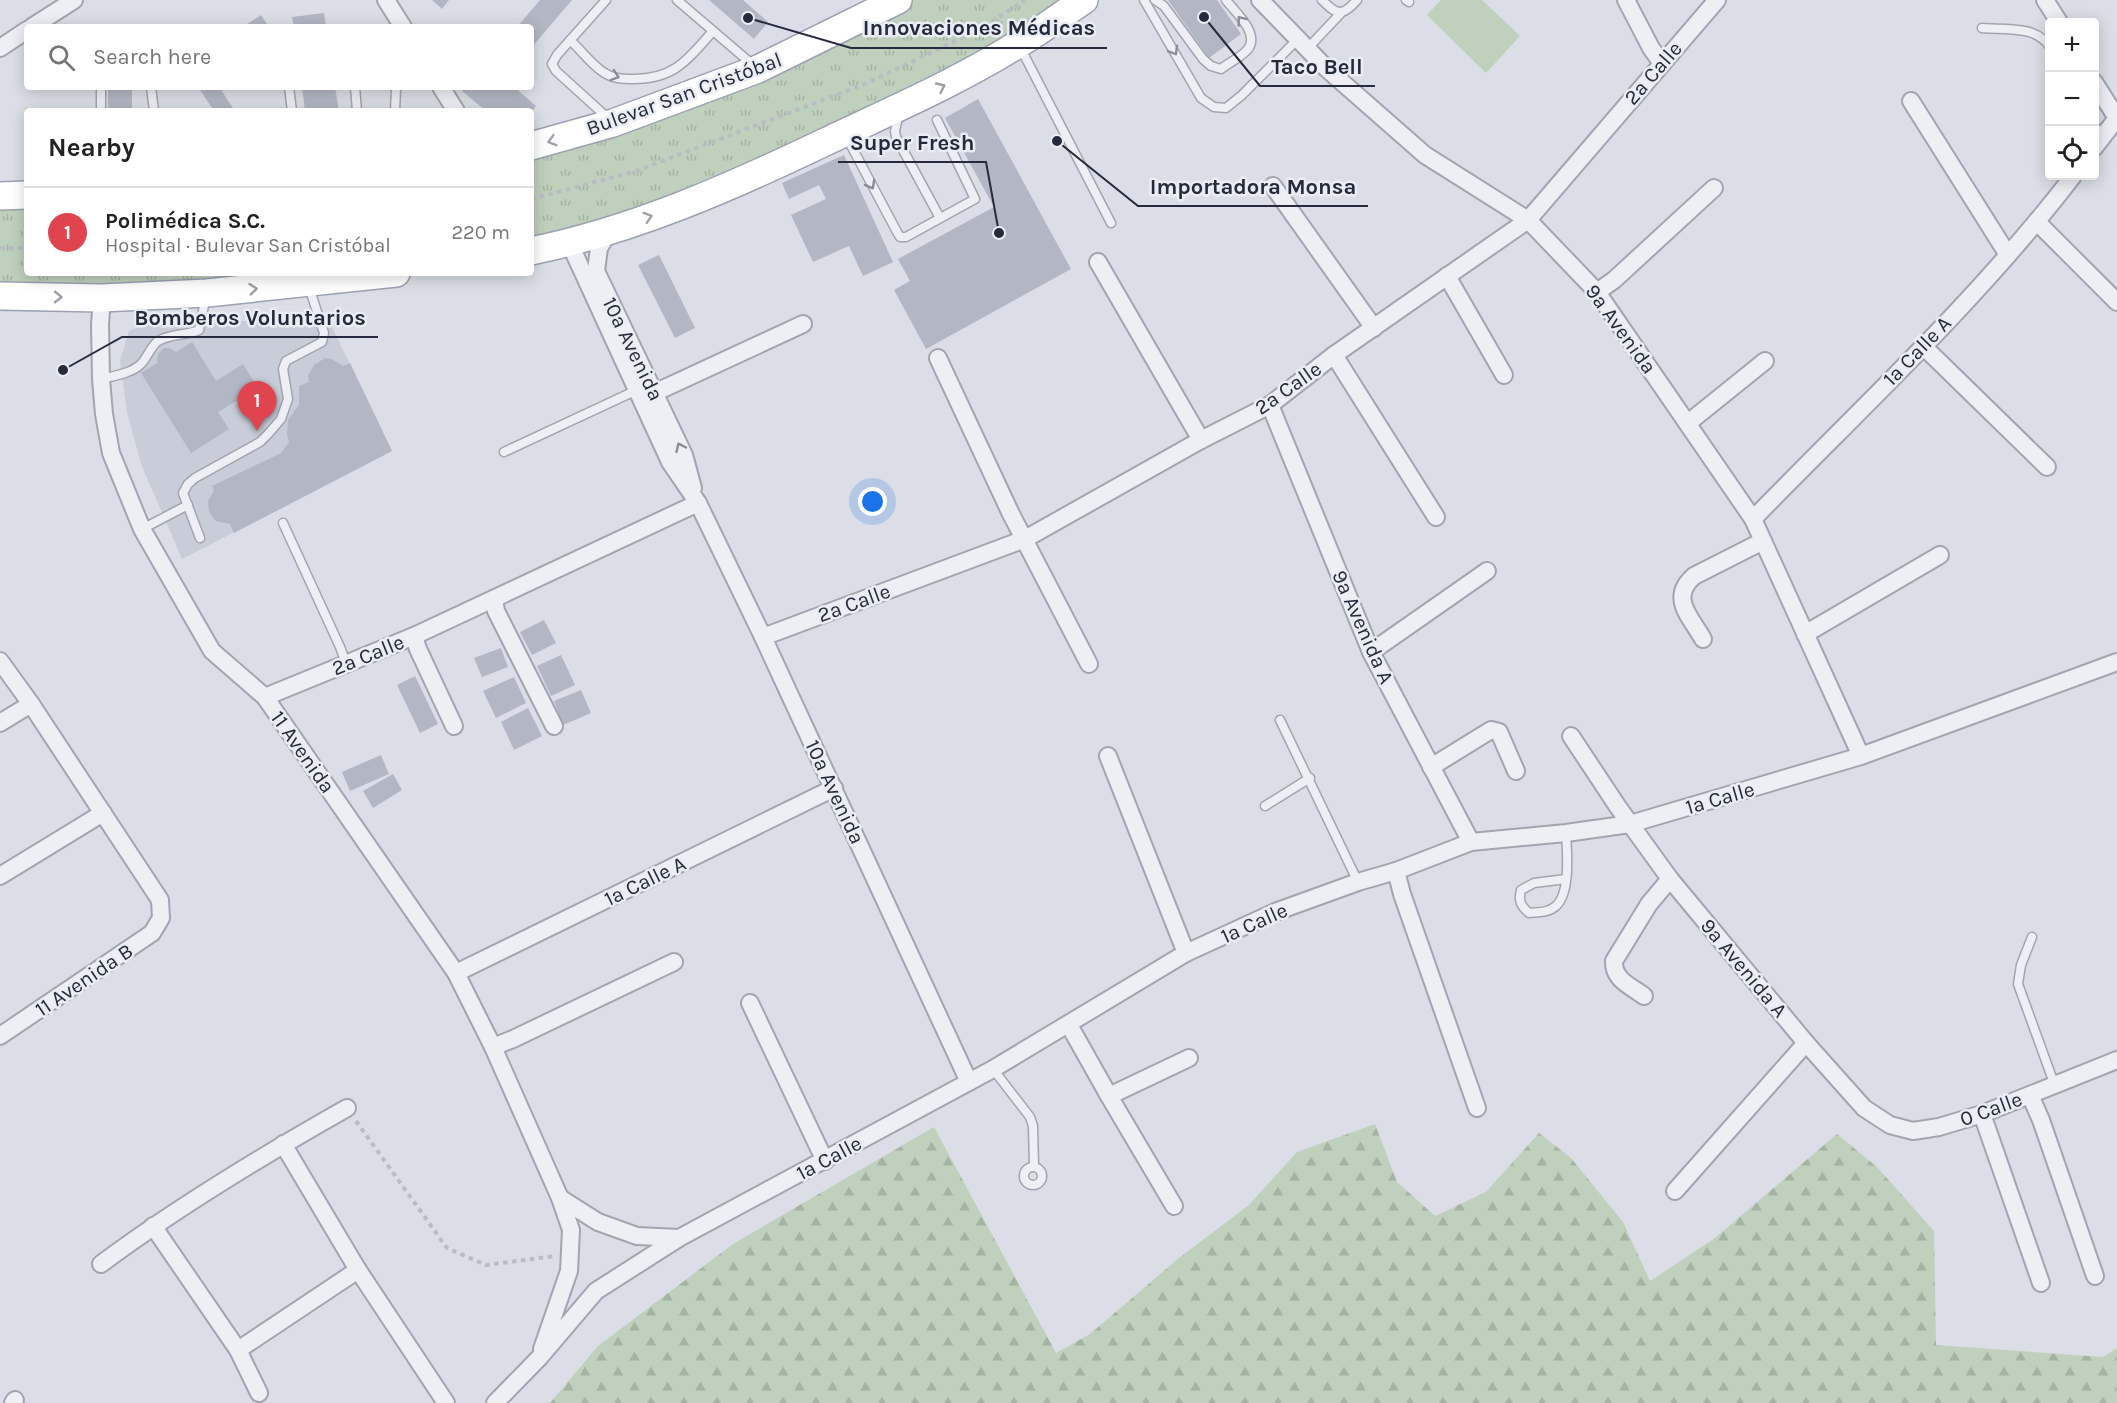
<!DOCTYPE html>
<html lang="en">
<head>
<meta charset="utf-8">
<style>
  :root { --surface:#fff; --page:#f6f6f6; --text:#222; --muted:#767676; --line:#e0e0e0; --accent:#ce3d42 }
  body { margin:0; font-family:Karla,sans-serif; background:var(--page); color:var(--text) }
  .controls { position:absolute; right:18px; top:18px; display:grid; overflow:hidden; border-radius:6px; box-shadow:0 3px 15px #0003 }
  .controls button { width:54px; height:54px; display:grid; place-items:center; padding:0; border:0; border-bottom:2px solid var(--line); background:var(--surface); color:var(--text); font:30px sans-serif }
  .you { position:absolute; left:873px; top:502px; width:21px; height:21px; margin:-15px; border:4px solid #fff; border-radius:50%; background:#1a73e8; box-shadow:0 0 0 9px #1a73e833 }
  .badge { display:grid; place-items:center; width:39px; height:39px; border-radius:50%; background:var(--accent); color:#fff; font-size:20px; font-weight:700 }
  .pin { position:absolute; translate:-50% -50px; filter:drop-shadow(0 2px 3px #0008) }
  .pin::after { content:''; position:absolute; top:32px; width:21px; height:18px; background:inherit; clip-path:polygon(0 0,100% 0,50% 100%) }
  .list { margin:0; padding:0; list-style:none }
  h2 { display:flex; justify-content:space-between; align-items:center; height:78px; margin:0; padding:0 24px; font-size:26px }
  h2 small { font-size:20px; font-weight:400; color:var(--muted) }
  .list li { display:grid; grid-template-columns:39px 1fr auto; gap:18px; align-items:center; box-sizing:border-box; height:90px; padding:0 24px; border-top:2px solid var(--line) }
  .list b { display:block; font-size:22px; white-space:nowrap }
  .list p { margin:0; font-size:20px; white-space:nowrap; color:var(--muted) }
  .list em { font-size:20px; font-style:normal; color:var(--muted) }
  .icon { flex:none; width:33px; height:33px; fill:none; stroke:currentColor; stroke-width:2; stroke-linecap:round; stroke-linejoin:round }
  .map { position:relative; flex:none; width:2117px; height:1403px; overflow:hidden }
  .search { position:absolute; background:var(--surface); box-shadow:0 3px 15px #0003; left:24px; top:24px; width:510px; height:66px; display:flex; align-items:center; gap:15px; box-sizing:border-box; padding:0 21px; border-radius:6px; color:var(--muted); font-size:22px }
  .panel { position:absolute; background:var(--surface); box-shadow:0 3px 15px #0003; left:24px; top:108px; width:510px; height:168px; border-radius:6px }
  .map>svg:first-child { display:block }
  .built { fill:#c9cdd8 }
  .green { fill:#bfd0bc }
  .forest { fill:url(#forest-firs) }
  .park { fill:url(#park-tufts) }
  .building { fill:#b2b7c3 }
  .lines { fill:none; stroke-linecap:round; stroke-linejoin:round }
  .service-casing { stroke:#a1a5b0; stroke-width:11 }
  .minor-casing { stroke:#a1a5b0; stroke-width:20 }
  .primary-casing { stroke:#9ba1b2; stroke-width:30 }
  .path { stroke:#babcc4; stroke-width:4; stroke-dasharray:4.5 4.5; stroke-linecap:butt }
  .service { stroke:#eeeff4; stroke-width:8 }
  .minor { stroke:#eeeff4; stroke-width:16 }
  .primary { stroke:#fff; stroke-width:27 }
  .oneway { stroke:#8a8d98 }
  .oneway2 { stroke:#9da0a7 }
  .labels { text-anchor:middle; stroke-width:5; stroke-linejoin:round; paint-order:stroke }
  .street-label { font-size:21px; fill:#252b3c; stroke:#eaedf4 }
  .leader { fill:none; stroke:#252b3c; stroke-width:2 }
  .callout-dot { fill:#252b3c; stroke:#eaedf4; stroke-width:2 }
  .callout-label { font-size:22px; text-anchor:middle; font-weight:bold; fill:#252b3c; stroke:#eaedf4; stroke-width:5; stroke-linejoin:round; paint-order:stroke }
</style>
</head>
<body>
<div class="map">
<svg width="2117" height="1403" viewBox="0 0 2117 1403">
  <defs>
    <pattern id="forest-firs" width="22" height="20" patternUnits="userSpaceOnUse" patternTransform="scale(1.5)"><rect width="22" height="20" fill="#bfd0bc"/><path d="M5 1l3.5 6h-7zM16 11l3.5 6h-7z" fill="#a4b3a2"/></pattern>
    <pattern id="park-tufts" width="24" height="20" patternUnits="userSpaceOnUse" patternTransform="scale(1.5)"><rect width="24" height="20" fill="#bfd0bc"/><path d="M3 7l-1-3M5 7V3M7 7l1-3M15 17l-1-3M17 17v-4M19 17l1-3" fill="none" stroke="#a4b3a2"/></pattern>
  </defs>
  <rect width="100%" height="100%" fill="#dbdee6"/>
  <path class="built" d="M 328,319 L 392,451 L 182,559 L 141,464 L 127,412 L 120,361 L 129,331 L 152,322 L 183,321 L 295,321 Z"/>
  <path class="green" d="M 1441,0 L 1482,0 L 1520,36 L 1486,73 L 1427,15 Z"/>
  <path class="forest" d="M 1375,1124 L 1397,1182 L 1435,1216 L 1486,1192 L 1539,1133 L 1571,1158 L 1623,1222 L 1650,1281 L 1715,1238 L 1837,1134 L 1877,1167 L 1934,1231 L 1936,1345 L 2103,1357 L 2117,1348 L 2117,1403 L 550,1403 L 598,1346 L 733,1244 L 934,1127 L 1056,1353 L 1090,1334 L 1179,1258 L 1249,1205 L 1297,1152 Z"/>
  <g class="park">
    <path d="M 912,0 L 1074,0 L 966,66 L 738,173 L 531,244 L 531,153 L 888,15 Z"/>
    <path d="M 0,204 L 27,204 L 27,273 L 327,273 L 231,284 L 0,287 Z"/>
  </g>
  <g class="building">
    <path d="M 432,0 L 449,0 L 442,9 Z"/>
    <path d="M 540,0 L 572,0 L 531,48 L 531,27 L 517,27 Z"/>
    <path d="M 709,0 L 743,0 L 768,22 L 754,39 Z"/>
    <path d="M 1168,0 L 1217,0 L 1241,34 L 1209,58 Z"/>
    <path d="M 324,13 L 326,27 L 294,27 L 292,17 Z"/>
    <path d="M 261,15 L 269,27 L 243,27 Z"/>
    <rect x="108" y="87" width="24" height="24"/>
    <path d="M 198,87 L 221,87 L 221,90 L 235,111 L 214,111 Z"/>
    <path d="M 302,87 L 335,87 L 339,111 L 305,111 Z"/>
    <path d="M 465,87 L 514,87 L 536,106 L 532,111 L 486,111 L 462,91 Z"/>
    <path d="M 978,99 L 1071,269 L 926,349 L 894,290 L 910,281 L 898,259 L 994,207 L 945,118 Z"/>
    <path d="M 844,155 L 893,262 L 863,276 L 849,246 L 813,262 L 791,215 L 826,199 L 819,185 L 789,199 L 782,183 Z"/>
    <path d="M 659,255 L 695,328 L 675,338 L 638,265 Z"/>
    <path d="M 192,342 L 216,381 L 243,364 L 258,388 L 218,412 L 229,429 L 191,453 L 141,373 L 157,363 L 158,354 L 164,348 L 169,348 L 176,352 Z"/>
    <path d="M 325,358 L 332,359 L 343,366 L 350,363 L 392,451 L 234,533 L 230,524 L 216,521 L 209,512 L 208,501 L 214,491 L 212,486 L 281,453 L 289,442 L 287,434 L 288,420 L 299,405 L 299,386 L 309,382 L 308,376 L 314,365 Z"/>
    <path d="M 544,620 L 556,643 L 532,655 L 520,632 Z"/>
    <path d="M 501,648 L 508,667 L 482,677 L 474,658 Z"/>
    <path d="M 561,655 L 575,685 L 551,696 L 537,666 Z"/>
    <path d="M 415,676 L 438,724 L 420,733 L 397,685 Z"/>
    <path d="M 514,677 L 526,703 L 496,718 L 483,691 Z"/>
    <path d="M 581,690 L 591,713 L 563,725 L 554,701 Z"/>
    <path d="M 528,708 L 542,736 L 514,750 L 501,722 Z"/>
    <path d="M 381,755 L 389,774 L 350,791 L 342,772 Z"/>
    <path d="M 393,774 L 402,790 L 373,808 L 363,791 Z"/>
  </g>
  <g class="lines">
    <g class="service-casing">
      <g id="service">
        <path d="M 606,0 L 557,55 L 552,64 L 556,71 L 610,120"/>
        <path d="M 677,0 L 753,65"/>
        <path d="M 1144,0 L 1201,98 L 1214,107 L 1226,108 L 1242,95 L 1297,40"/>
        <path d="M 1155,0 L 1164,6 L 1203,59 L 1211,66 L 1221,69 C 1228,63 1242,57 1248,49 C 1260,33 1235,12 1226,0"/>
        <path d="M 1322,0 C 1337,15 1342,17 1357,0"/>
        <path d="M 1406,0 L 1409,2"/>
        <path d="M 1982,28 C 2005,30 2036,25 2050,47"/>
        <path d="M 570,40 C 581,50 591,64 603,72 C 613,79 623,79 634,79 C 675,79 688,59 713,31"/>
        <path d="M 1020,47 L 1111,223"/>
        <path d="M 1307,49 L 1341,13"/>
        <path d="M 151,87 L 154,111"/>
        <path d="M 289,87 L 292,111"/>
        <path d="M 355,87 L 357,111"/>
        <path d="M 101,111 L 101,87"/>
        <path d="M 395,111 L 396,89"/>
        <path d="M 899,113 L 895,131 L 896,137 L 940,218"/>
        <path d="M 2094,125 L 2103,137"/>
        <path d="M 846,136 L 897,232 L 900,237 L 906,237 L 975,199 L 937,120"/>
        <path d="M 101,379 C 114,376 132,373 141,364 C 147,358 151,346 158,341 C 171,333 186,336 199,330 L 206,296"/>
        <path d="M 504,452 L 637,390"/>
        <path d="M 283,523 L 340,647 L 346,663"/>
        <path d="M 142,529 L 188,505"/>
        <path d="M 200,538 L 183,493 L 188,484 L 195,478 L 260,442 L 269,433 L 281,419 L 288,399 L 283,369 L 286,361 L 322,342 L 324,333 L 309,287"/>
        <path d="M 1280,720 L 1358,882"/>
        <path d="M 1265,806 L 1310,778"/>
        <path d="M 1566,833 C 1567,852 1571,892 1556,906 C 1548,913 1539,912 1529,913 C 1521,906 1518,901 1521,890 L 1534,883 L 1566,879"/>
        <path d="M 2032,937 L 2021,965 L 2018,984 L 2055,1086"/>
        <path d="M 993,1069 L 1030,1117 L 1033,1126 L 1034,1166"/>
        <circle cx="1033" cy="1176" r="9"/>
      </g>
    </g>
    <g class="minor-casing">
      <g id="minor">
        <path d="M 386,0 L 403,27"/>
        <path d="M 1260,0 L 1327,69 L 1425,155 L 1528,220 L 1597,292 L 1753,519 L 1861,756"/>
        <path d="M 1626,0 L 1651,48 L 1661,62"/>
        <path d="M 2045,0 L 2059,22"/>
        <path d="M 32,27 L 74,0"/>
        <path d="M 0,48 L 27,30"/>
        <path d="M 2094,82 L 2117,118"/>
        <path d="M 441,87 L 456,111"/>
        <path d="M 1911,101 L 2008,255"/>
        <path d="M 2094,148 L 2117,118"/>
        <path d="M 1273,186 L 1374,328"/>
        <path d="M 2037,222 L 2117,302"/>
        <path d="M 610,230 L 599,248 L 596,271 L 684,455 L 693,488"/>
        <path d="M 569,242 L 670,462 L 698,503 L 763,637 L 969,1082"/>
        <path d="M 1098,262 L 1201,440"/>
        <path d="M 1447,276 L 1504,375"/>
        <path d="M 1597,292 L 1614,280 L 1714,188"/>
        <path d="M 102,298 L 100,324 L 101,379 L 104,414 L 111,453 L 142,529 L 212,651 L 265,697 L 456,973 L 493,1047 L 560,1198 L 571,1230 L 569,1271 L 542,1349"/>
        <path d="M 1924,347 L 2047,467"/>
        <path d="M 1334,355 L 1436,517"/>
        <path d="M 938,358 L 1011,514 L 1089,664"/>
        <path d="M 654,393 L 803,324"/>
        <path d="M 1270,405 L 1371,652 L 1471,842"/>
        <path d="M 1688,423 L 1765,361"/>
        <path d="M 1753,519 C 1862,407 1978,300 2073,176"/>
        <path d="M 494,599 L 496,611 L 554,726"/>
        <path d="M 1805,634 L 1940,555"/>
        <path d="M 414,636 L 418,649 L 454,726"/>
        <path d="M 763,637 L 1025,539 L 1201,440 L 1270,405 L 1334,355 L 1528,220 L 1717,0"/>
        <path d="M 1703,639 C 1690,616 1669,598 1694,576 L 1763,541"/>
        <path d="M 1371,652 L 1487,571"/>
        <path d="M 0,661 L 31,704 L 160,900 L 161,918 L 152,933 L 0,1036"/>
        <path d="M 265,697 L 414,636 L 698,503"/>
        <path d="M 0,723 L 31,704"/>
        <path d="M 1571,736 L 1618,807 L 1670,879 L 1806,1043 L 1864,1108 L 1890,1125 L 1913,1131 L 1939,1127 L 1982,1114 L 2117,1060"/>
        <path d="M 1108,756 L 1186,953"/>
        <path d="M 1431,767 L 1491,730 L 1499,732 L 1516,771"/>
        <path d="M 1396,871 L 1402,894 L 1477,1108"/>
        <path d="M 0,876 L 103,813"/>
        <path d="M 456,973 L 834,788"/>
        <path d="M 1644,996 C 1631,986 1613,980 1614,961 L 1649,904 L 1670,879"/>
        <path d="M 750,1003 L 825,1161"/>
        <path d="M 1069,1025 L 1109,1096 L 1174,1206"/>
        <path d="M 493,1047 L 513,1039 L 674,962"/>
        <path d="M 2030,1095 L 2041,1120 L 2095,1276"/>
        <path d="M 1109,1096 L 1189,1058"/>
        <path d="M 1982,1114 L 2041,1283"/>
        <path d="M 283,1144 L 358,1270 L 446,1403"/>
        <path d="M 1675,1191 L 1806,1043"/>
        <path d="M 560,1198 L 598,1222 L 637,1236 L 679,1238"/>
        <path d="M 153,1226 L 238,1350 L 259,1393"/>
        <path d="M 101,1264 C 179,1206 262,1156 347,1108"/>
        <path d="M 238,1350 L 358,1270"/>
        <path d="M 13,1403 L 15,1400"/>
        <path d="M 495,1403 L 539,1358 L 596,1291 L 679,1238 L 993,1069 L 1186,953 L 1275,912 L 1358,882 L 1396,871 L 1471,842 L 1566,833 L 1630,824 L 1861,756 L 2117,662"/>
      </g>
    </g>
    <g class="primary-casing">
      <g id="primary">
        <path d="M 531,146 L 613,123 L 758,69 L 898,0"/>
        <path d="M 0,196 L 27,195"/>
        <path d="M 531,251 C 634,230 731,187 825,142 C 890,111 958,82 1020,43 C 1042,30 1063,14 1084,0"/>
        <path d="M 0,296 L 102,298 L 207,293 L 396,273"/>
      </g>
    </g>
    <g class="path">
      <path d="M 531,199 L 636,171 L 865,84 L 982,28 L 1025,0"/>
      <path d="M 0,248 L 27,248"/>
      <path d="M 356,1121 L 447,1248 L 486,1265 L 555,1256"/>
    </g>
    <use href="#service" class="service"/>
    <use href="#minor" class="minor"/>
    <use href="#primary" class="primary"/>
  </g>
  <defs><path id="oneway-chevron" d="M-2-3.5L2.5 0L-2 3.5" fill="none" stroke-width="1.6" stroke-linecap="round" stroke-linejoin="round" transform="scale(1.5)"/></defs>
  <g class="oneway">
    <use href="#oneway-chevron" transform="translate(1241 20) rotate(-128)"/>
    <use href="#oneway-chevron" transform="translate(1174 51) rotate(60)"/>
    <use href="#oneway-chevron" transform="translate(615 76) rotate(18)"/>
    <use href="#oneway-chevron" transform="translate(871 185) rotate(61)"/>
    <use href="#oneway-chevron" transform="translate(680 447) rotate(-115)"/>
  </g>
  <g class="oneway2">
    <use href="#oneway-chevron" transform="translate(941 87) rotate(-25)"/>
    <use href="#oneway-chevron" transform="translate(552 141) rotate(164)"/>
    <use href="#oneway-chevron" transform="translate(648 217) rotate(-18)"/>
    <use href="#oneway-chevron" transform="translate(253 289) rotate(-6)"/>
    <use href="#oneway-chevron" transform="translate(58 297) rotate(1)"/>
  </g>
  <g class="labels">
    <g class="street-label">
      <text transform="translate(1653 73) rotate(-49)" y="7">2a Calle</text>
      <text transform="translate(684 94) rotate(-20)" y="7">Bulevar San Cristóbal</text>
      <text transform="translate(1621 329) rotate(54)" y="7">9a Avenida</text>
      <text transform="translate(633 349) rotate(64)" y="7">10a Avenida</text>
      <text transform="translate(1917 351) rotate(-46)" y="7">1a Calle A</text>
      <text transform="translate(1288 388) rotate(-35)" y="7">2a Calle</text>
      <text transform="translate(854 603) rotate(-20)" y="7">2a Calle</text>
      <text transform="translate(1363 627) rotate(66)" y="7">9a Avenida A</text>
      <text transform="translate(368 655) rotate(-22)" y="7">2a Calle</text>
      <text transform="translate(303 752) rotate(55)" y="7">11 Avenida</text>
      <text transform="translate(835 792) rotate(65)" y="7">10a Avenida</text>
      <text transform="translate(1720 798) rotate(-16)" y="7">1a Calle</text>
      <text transform="translate(645 881) rotate(-26)" y="7">1a Calle A</text>
      <text transform="translate(1254 923) rotate(-24)" y="7">1a Calle</text>
      <text transform="translate(1744 968) rotate(50)" y="7">9a Avenida A</text>
      <text transform="translate(84 980) rotate(-34)" y="7">11 Avenida B</text>
      <text transform="translate(1991 1109) rotate(-20)" y="7">0 Calle</text>
      <text transform="translate(829 1158) rotate(-28)" y="7">1a Calle</text>
    </g>
  </g>
  <path class="leader" d="M748 18L851 48H1107M1204 17L1260 86H1375M999 233L986 162H838M1057 141L1138 206H1368M63 370L122 337H378"/>
  <g class="callout-dot">
    <circle cx="748" cy="18" r="6"/>
    <circle cx="1204" cy="17" r="6"/>
    <circle cx="999" cy="233" r="6"/>
    <circle cx="1057" cy="141" r="6"/>
    <circle cx="63" cy="370" r="6"/>
  </g>
  <g class="callout-label">
    <text x="979" y="35">Innovaciones Médicas</text>
    <text x="1317" y="74">Taco Bell</text>
    <text x="912" y="150">Super Fresh</text>
    <text x="1253" y="194">Importadora Monsa</text>
    <text x="250" y="325">Bomberos Voluntarios</text>
  </g>
</svg>
<div class="controls">
<button>+</button>
<button>−</button>
<button><svg class="icon" aria-label="locate" viewBox="0 0 24 24"><circle cx="12" cy="12" r="6"/><path d="M12 2v4M12 18v4M2 12h4M18 12h4"/></svg></button>
</div>
<div class="you"></div>
<div class="pin badge" style="left:257px;top:431px;background:#e0444e">1</div>
<div class="search"><svg class="icon" aria-label="search" viewBox="0 0 24 24"><circle cx="10" cy="10" r="6"/><path d="M15 15l6 6"/></svg>Search here</div>
<section class="panel">
<h2>Nearby<small></small></h2>
<ul class="list">
<li><span class="badge" style="background:#e0444e">1</span><div><b>Polimédica S.C.</b><p>Hospital · Bulevar San Cristóbal</p></div><em>220 m</em></li>
</ul>
</section>
</div>
</body>
</html>
